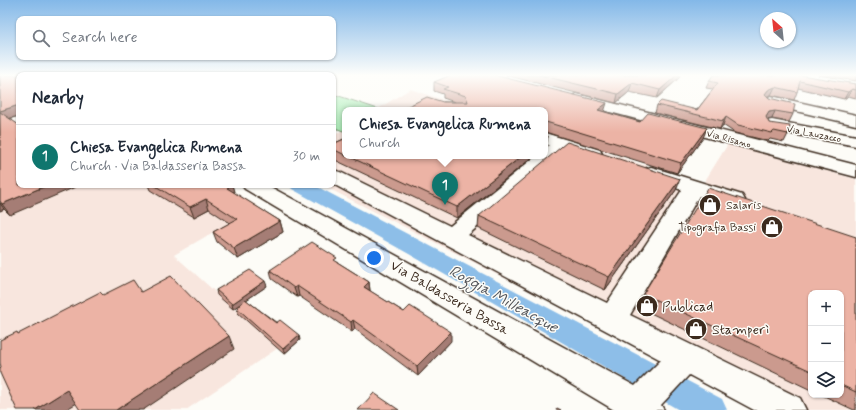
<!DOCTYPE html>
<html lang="en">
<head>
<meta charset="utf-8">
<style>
  :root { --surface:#fff; --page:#f6f6f7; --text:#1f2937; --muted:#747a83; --line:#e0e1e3; --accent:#0f766e }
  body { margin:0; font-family:Mynerve,sans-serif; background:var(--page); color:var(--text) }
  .controls { position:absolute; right:12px; bottom:12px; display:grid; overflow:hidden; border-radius:8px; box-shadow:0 1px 3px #0004 }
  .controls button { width:36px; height:36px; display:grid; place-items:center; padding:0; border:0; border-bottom:1px solid var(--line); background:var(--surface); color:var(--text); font:20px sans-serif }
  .compass { position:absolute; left:760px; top:12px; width:36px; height:36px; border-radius:50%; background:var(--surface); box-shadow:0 1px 3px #0004; rotate:333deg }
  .you { position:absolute; left:374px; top:258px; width:14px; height:14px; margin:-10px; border:3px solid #fff; border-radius:50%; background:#1a73e8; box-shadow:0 0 0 6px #1a73e833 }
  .badge { display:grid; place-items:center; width:26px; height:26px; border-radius:50%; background:var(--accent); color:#fff; font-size:13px; font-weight:700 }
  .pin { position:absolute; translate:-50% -33px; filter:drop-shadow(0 1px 2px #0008) }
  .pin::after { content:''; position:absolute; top:21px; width:14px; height:12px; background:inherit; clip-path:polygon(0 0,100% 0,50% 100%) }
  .popup { position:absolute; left:342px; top:107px; width:206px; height:52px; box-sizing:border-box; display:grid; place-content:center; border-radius:8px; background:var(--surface); filter:drop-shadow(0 1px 3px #0005); font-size:13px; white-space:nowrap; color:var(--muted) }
  .popup b { font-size:15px; color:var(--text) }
  .popup::after { content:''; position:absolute; left:50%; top:100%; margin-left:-8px; border:8px solid transparent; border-top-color:var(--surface) }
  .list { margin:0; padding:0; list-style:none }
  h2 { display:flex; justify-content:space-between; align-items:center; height:52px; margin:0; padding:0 16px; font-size:17px }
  h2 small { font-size:13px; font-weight:400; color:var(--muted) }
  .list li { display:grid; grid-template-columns:26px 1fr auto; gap:12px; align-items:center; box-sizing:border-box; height:64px; padding:0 16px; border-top:1px solid var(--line) }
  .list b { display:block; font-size:15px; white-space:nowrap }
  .list p { margin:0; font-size:13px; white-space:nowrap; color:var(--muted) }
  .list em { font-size:13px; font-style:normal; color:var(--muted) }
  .icon { flex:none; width:22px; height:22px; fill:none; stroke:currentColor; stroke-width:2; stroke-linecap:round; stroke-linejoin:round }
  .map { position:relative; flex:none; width:856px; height:410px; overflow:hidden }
  .search { position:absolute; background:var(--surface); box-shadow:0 1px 3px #0004; left:16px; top:16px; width:320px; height:44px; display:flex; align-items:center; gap:10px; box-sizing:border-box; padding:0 14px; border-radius:8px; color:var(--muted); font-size:15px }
  .panel { position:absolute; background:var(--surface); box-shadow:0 1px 3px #0004; left:16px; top:72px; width:320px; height:116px; border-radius:8px }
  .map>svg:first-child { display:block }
  .built { fill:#f8e6de; fill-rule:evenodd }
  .green { fill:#acefb8; stroke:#748c6b }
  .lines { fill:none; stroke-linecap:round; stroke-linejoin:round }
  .canal { fill:#8dbee8; fill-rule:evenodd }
  .minor-casing { stroke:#3b2a1e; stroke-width:3 }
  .minor { fill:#fdfcf7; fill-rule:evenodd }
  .wall { fill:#cb9a8e; stroke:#3b2a1e }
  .shaded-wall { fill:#a57d74; stroke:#3b2a1e }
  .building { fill:#ecb3a5; stroke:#3b2a1e }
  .labels { text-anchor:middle; stroke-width:3; stroke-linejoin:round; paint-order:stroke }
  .far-street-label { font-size:10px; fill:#3b2a1e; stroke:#fdfcf7 }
  .poi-label { font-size:12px; fill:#3b2a1e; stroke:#fdfcf7; text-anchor:start }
  .near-street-label { font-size:14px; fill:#3b2a1e; stroke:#fdfcf7 }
  .near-poi-label { font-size:14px; fill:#3b2a1e; stroke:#fdfcf7; text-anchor:start }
  .near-water-label { font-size:16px; font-style:italic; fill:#54565b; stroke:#fdfcf7 }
</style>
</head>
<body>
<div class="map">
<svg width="856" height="410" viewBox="0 0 856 410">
  <rect width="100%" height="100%" fill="#fdfcf7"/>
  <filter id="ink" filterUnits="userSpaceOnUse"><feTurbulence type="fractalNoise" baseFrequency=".025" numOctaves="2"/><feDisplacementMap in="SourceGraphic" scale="8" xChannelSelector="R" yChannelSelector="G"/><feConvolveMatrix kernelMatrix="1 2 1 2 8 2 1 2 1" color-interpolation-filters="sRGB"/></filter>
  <g filter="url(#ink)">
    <g class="built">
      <path d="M 410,89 L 475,110 L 376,110 Z"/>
      <path d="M 345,129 L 345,156 L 545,156 L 545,133 L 703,184 L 728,144 L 856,179 L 856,410 L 764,410 L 322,185 L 333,185 L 333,136 ZM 811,293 L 841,293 L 841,395 L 811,395 Z"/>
      <path d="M 0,143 L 19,185 L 222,185 L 258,206 L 174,255 L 278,348 L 186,410 L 0,410 Z"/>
    </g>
    <path class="green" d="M 333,94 L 378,109 L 376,110 L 345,110 L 345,129 L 343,131 L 333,127 Z"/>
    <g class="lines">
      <path class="canal" d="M 289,185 L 314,185 L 722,399 L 727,410 L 679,410 L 409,254 L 292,189 Z"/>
      <g class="minor-casing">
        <g id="minor">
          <path d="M 577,94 L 856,165 L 856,177 L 572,102 L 569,99 L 572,96 Z"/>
          <path d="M 771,96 L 856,115 L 856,125 L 766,104 L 763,101 L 766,98 Z"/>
          <path d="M 772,120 L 856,136 L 856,146 L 766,129 L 764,125 L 766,121 Z"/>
          <path d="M 545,133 L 600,150 L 602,154 L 600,158 L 593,160 L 565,151 L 468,235 L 607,303 L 682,190 L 644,177 L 641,173 L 644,169 L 651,167 L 658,169 L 742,195 L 745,200 L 742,205 L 734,207 L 699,196 L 630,315 L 800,398 L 806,410 L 754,410 L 689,375 L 661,405 L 664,410 L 614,410 L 245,189 L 242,185 L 267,185 L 635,386 L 661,360 L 333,184 L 333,170 L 340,172 L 450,226 L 536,156 L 545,156 L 545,149 L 549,145 L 545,144 Z"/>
        </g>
      </g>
      <use href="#minor" class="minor"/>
    </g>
    <g class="wall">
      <path d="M 0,75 L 19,116 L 9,119 L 10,215 L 4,209 L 0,211 Z"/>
      <path d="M 505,75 L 680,75 L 679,78 L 657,98 L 629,92 L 616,103 Z"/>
      <path d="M 713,75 L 856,84 L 856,98 L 848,96 L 844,99 L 798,88 L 797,92 L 794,100 L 771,95 L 767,96 L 769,98 L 793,114 L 789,122 L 772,119 L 768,119 L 769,123 L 788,134 L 784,142 L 770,139 L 768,141 L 735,133 L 723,125 L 720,129 L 655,113 L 657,105 L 697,110 L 713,89 L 706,88 L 709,81 Z"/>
      <path d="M 818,75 L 856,75 L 856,81 Z"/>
      <path d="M 434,82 L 604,112 L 640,122 L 703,138 L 677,173 L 545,132 L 545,134 L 548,136 L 546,146 L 545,147 L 545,110 L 443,102 L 455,102 L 443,98 L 443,94 L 434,91 Z"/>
      <path d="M 345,138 L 345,156 L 534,156 L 457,218 L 333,159 L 333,144 L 344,139 Z"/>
      <path d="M 148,185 L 232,185 L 234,193 L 280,221 L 283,232 L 238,259 L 217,242 L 213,232 L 230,223 L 209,209 L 194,217 L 150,190 Z"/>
      <path d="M 676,190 L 605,290 L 478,228 L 479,216 Z"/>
      <path d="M 856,237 L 856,410 L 854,410 L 822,395 L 841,395 L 841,293 L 811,293 L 811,390 L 638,307 L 643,294 Z"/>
      <path d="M 337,262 L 369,282 L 370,291 L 451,341 L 418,376 L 355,329 L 352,332 L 299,296 L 297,297 L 272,279 L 270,270 Z"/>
      <path d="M 267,286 L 246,300 L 300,340 L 284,354 L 238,313 L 237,308 L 240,304 L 233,309 L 217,295 L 216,290 Z"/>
    </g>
    <g class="shaded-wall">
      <path d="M 677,75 L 680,75 L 679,78 L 657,98 L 660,90 Z"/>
      <path d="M 632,83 L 629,92 L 616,103 L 618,94 Z"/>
      <path d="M 775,87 L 771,95 L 765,97 L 765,94 L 768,90 Z"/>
      <path d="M 852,89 L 848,96 L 844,99 L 848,92 Z"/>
      <path d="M 607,103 L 604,112 L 598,110 Z"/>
      <path d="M 19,105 L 19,116 L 3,120 L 0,115 L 0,111 Z"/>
      <path d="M 775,111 L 772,119 L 766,120 L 766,117 L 769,112 Z"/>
      <path d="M 726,117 L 723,125 L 720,129 L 723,121 Z"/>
      <path d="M 707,128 L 703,138 L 677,173 L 681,163 Z"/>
      <path d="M 548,136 L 546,146 L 545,147 L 545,139 Z"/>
      <path d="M 522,156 L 534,156 L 457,218 L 457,207 Z"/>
      <path d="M 680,179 L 676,190 L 605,290 L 609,277 Z"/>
      <path d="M 48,185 L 80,185 L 10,215 L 2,204 Z"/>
      <path d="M 232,185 L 235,195 L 227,188 Z"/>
      <path d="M 206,199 L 209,209 L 194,217 L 190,207 Z"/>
      <path d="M 0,203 L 4,209 L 0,211 Z"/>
      <path d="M 280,221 L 283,232 L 238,259 L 234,248 Z"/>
      <path d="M 265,281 L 267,286 L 233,309 L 232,304 Z"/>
      <path d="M 369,282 L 370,291 L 364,287 Z"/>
      <path d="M 297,286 L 299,296 L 297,297 L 294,288 Z"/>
      <path d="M 353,320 L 355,329 L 352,332 L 351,322 Z"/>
      <path d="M 451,332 L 451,341 L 418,376 L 417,366 Z"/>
      <path d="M 299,335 L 300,340 L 284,354 L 283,349 Z"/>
      <path d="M 229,336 L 234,349 L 143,410 L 116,410 Z"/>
      <path d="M 67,390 L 77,403 L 65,410 L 35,410 Z"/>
    </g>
    <g class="building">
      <path d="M 0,75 L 21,75 L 19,75 L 19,105 L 0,111 Z"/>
      <path d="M 451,75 L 494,75 L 607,103 L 598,110 L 640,122 L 648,113 L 707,128 L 681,163 L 546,122 L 545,134 L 548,136 L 545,139 L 545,144 L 545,110 L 400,110 L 427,97 L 443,102 L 468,102 L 466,96 L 443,89 L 448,87 L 434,82 Z"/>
      <path d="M 539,75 L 677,75 L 660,90 L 632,83 L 618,94 Z"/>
      <path d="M 713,75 L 801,75 L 856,84 L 856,90 L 852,89 L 848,92 L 800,81 L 797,92 L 775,87 L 768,90 L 765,94 L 769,98 L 795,104 L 793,114 L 775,111 L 769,112 L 766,117 L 769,123 L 790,126 L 788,134 L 774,131 L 772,133 L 738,125 L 726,117 L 723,121 L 657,105 L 661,101 L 697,110 L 718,83 L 709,81 Z"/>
      <path d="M 0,112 L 19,125 L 19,185 L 48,185 L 2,204 L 0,201 Z"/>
      <path d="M 345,138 L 345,155 L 333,149 L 333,144 L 344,139 Z"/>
      <path d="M 567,142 L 680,179 L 609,277 L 479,216 Z"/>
      <path d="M 348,156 L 522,156 L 457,207 Z"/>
      <path d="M 154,185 L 232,185 L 227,188 L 280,221 L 234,248 L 213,232 L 237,219 L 206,199 L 190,207 Z"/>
      <path d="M 708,188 L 856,237 L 856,392 L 841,385 L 841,293 L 811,293 L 811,371 L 643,294 Z"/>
      <path d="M 312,242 L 337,258 L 334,260 L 369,282 L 364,287 L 404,312 L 410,306 L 451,332 L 417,366 L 353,320 L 351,322 L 297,286 L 294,288 L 270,270 Z"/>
      <path d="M 250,270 L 265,281 L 232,304 L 216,290 Z"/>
      <path d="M 171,276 L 229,336 L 116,410 L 80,410 L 67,390 L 35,410 L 17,410 L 0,373 L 0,368 L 1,367 L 0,363 L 0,340 L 17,332 L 18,334 L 100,292 L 103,295 L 133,280 L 141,292 Z"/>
      <path d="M 245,299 L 276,323 L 280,320 L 299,335 L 283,349 L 237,308 Z"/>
      <path d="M 374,393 L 399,410 L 358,410 Z"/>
      <path d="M 557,408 L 561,410 L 556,410 Z"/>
    </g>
  </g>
  <linearGradient id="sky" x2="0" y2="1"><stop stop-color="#83b8e8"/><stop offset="0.57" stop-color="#fefefb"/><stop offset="1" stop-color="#fefefb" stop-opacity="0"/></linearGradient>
  <rect width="856" height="132" fill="url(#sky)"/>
  <defs>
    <g id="shop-disc" transform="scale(1.15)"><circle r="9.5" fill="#3b2a1e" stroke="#fdfcf7"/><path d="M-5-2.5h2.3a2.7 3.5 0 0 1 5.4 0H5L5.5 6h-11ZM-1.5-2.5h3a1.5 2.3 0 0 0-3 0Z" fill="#fff"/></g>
  </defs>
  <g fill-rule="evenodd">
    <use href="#shop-disc" x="710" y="205"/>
    <use href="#shop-disc" x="772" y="227"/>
    <use href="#shop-disc" x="647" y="306"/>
    <use href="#shop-disc" x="696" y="329"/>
  </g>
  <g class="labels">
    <g class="far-street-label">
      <text transform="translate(814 133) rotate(11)" y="4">Via Lauzacco</text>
      <text transform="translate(729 138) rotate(15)" y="4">Via Risano</text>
    </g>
    <g class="poi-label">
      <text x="726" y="209">Salaris</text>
      <text x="756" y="231" text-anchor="end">Tipografia Bassi</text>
    </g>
    <g class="near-street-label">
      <text transform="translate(450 297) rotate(30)" y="5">Via Baldasseria Bassa</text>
    </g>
    <g class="near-poi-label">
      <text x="662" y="311">Publicad</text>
      <text x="712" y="334">Stamperì</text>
    </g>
    <g class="near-water-label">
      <text transform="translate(504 298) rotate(29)" y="6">Roggia Milleacque</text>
    </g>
  </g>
</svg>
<div class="controls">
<button>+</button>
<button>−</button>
<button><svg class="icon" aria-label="layers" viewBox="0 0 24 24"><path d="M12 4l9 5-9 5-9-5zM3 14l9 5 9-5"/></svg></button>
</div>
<svg class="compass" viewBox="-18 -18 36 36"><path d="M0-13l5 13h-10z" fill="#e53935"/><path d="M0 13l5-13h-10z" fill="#747a83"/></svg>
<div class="you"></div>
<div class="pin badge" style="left:445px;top:205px">1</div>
<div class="popup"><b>Chiesa Evangelica Rumena</b>Church</div>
<div class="search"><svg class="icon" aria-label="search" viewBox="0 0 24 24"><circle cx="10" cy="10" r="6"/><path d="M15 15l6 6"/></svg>Search here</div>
<section class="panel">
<h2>Nearby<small></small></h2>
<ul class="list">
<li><span class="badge">1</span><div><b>Chiesa Evangelica Rumena</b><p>Church · Via Baldasseria Bassa</p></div><em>30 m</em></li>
</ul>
</section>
</div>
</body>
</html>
